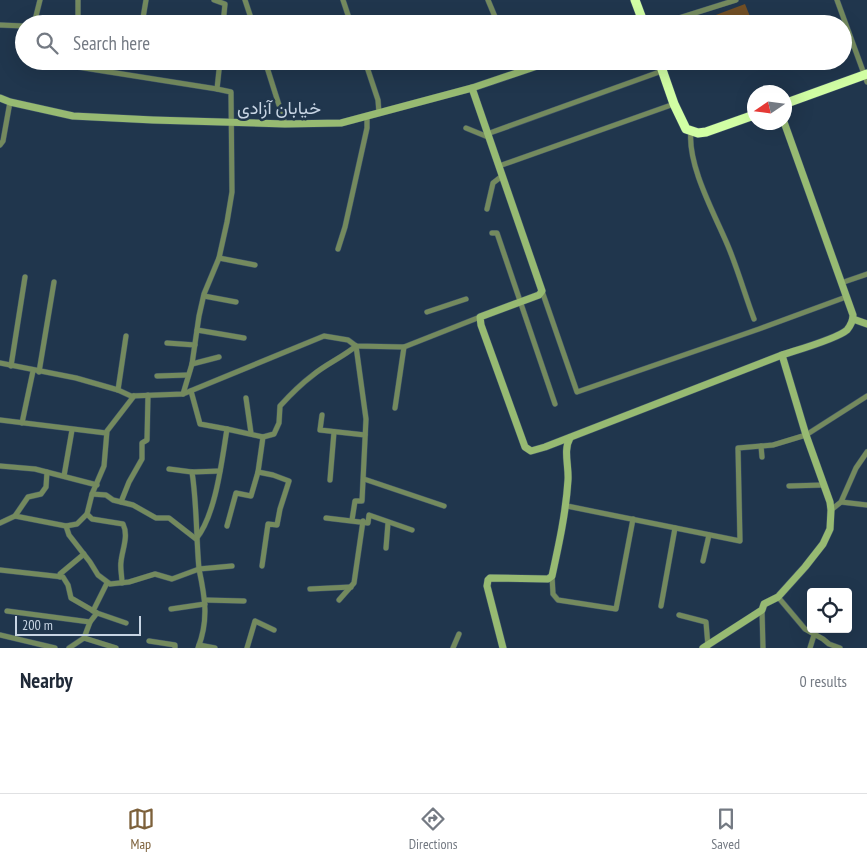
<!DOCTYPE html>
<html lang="en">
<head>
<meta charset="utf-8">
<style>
  :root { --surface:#fff; --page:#f2f2f3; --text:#1f2937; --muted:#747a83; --line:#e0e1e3; --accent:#7d613b }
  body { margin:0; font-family:"PT Sans Narrow",Vazirmatn,sans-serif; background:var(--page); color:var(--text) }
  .controls { position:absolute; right:15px; bottom:15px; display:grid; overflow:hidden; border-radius:5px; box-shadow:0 5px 20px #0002 }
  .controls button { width:45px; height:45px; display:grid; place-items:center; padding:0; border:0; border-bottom:1px solid var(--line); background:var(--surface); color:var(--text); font:25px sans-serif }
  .compass { position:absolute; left:747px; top:85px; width:45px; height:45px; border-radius:50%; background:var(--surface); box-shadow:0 5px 20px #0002; rotate:257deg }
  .scale { position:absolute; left:15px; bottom:12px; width:126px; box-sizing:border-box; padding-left:5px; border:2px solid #c8d5e4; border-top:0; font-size:14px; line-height:18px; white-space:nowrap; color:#c8d5e4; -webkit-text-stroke:4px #20364d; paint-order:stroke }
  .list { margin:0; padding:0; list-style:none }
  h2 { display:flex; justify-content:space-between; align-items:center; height:65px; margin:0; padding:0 20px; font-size:21px }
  h2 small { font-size:16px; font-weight:400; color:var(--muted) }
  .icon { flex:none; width:28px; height:28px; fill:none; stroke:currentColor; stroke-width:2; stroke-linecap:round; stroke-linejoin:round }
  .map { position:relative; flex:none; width:867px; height:648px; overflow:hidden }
  .search { position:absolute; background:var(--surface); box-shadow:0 5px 20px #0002; left:15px; right:15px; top:15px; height:55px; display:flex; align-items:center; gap:12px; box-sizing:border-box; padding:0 18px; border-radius:28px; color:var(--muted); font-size:19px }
  .sheet { height:145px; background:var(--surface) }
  nav { display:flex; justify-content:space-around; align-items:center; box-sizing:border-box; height:70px; border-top:1px solid var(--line); background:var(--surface); font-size:14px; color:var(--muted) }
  nav a { display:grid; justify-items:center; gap:2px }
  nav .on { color:var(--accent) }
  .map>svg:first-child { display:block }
  .green { fill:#714f25 }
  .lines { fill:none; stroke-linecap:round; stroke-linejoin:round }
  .street-casing { stroke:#3e5368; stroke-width:6 }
  .secondary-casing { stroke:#3e5368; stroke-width:8 }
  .highway-casing { stroke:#3e5368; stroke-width:10 }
  .street { stroke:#748a5e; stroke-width:5 }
  .secondary { stroke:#97ba72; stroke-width:7 }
  .highway { stroke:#d1fea4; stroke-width:9 }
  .labels { text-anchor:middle; stroke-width:5; stroke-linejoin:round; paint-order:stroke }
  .street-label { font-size:18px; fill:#c8d5e4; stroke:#20364d }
</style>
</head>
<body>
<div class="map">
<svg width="867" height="648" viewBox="0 0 867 648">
  <rect width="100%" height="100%" fill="#20364d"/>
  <path class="green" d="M 745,4 L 753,24 L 707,24 L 705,19 Z"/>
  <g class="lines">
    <g class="street-casing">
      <g id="street">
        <path d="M 78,0 L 78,24"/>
        <path d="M 214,0 L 225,4 L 223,24"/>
        <path d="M 245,0 L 253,24"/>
        <path d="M 343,0 L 351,24"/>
        <path d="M 488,0 L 498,24"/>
        <path d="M 837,0 L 867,82"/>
        <path d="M 34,24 L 40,0"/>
        <path d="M 142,24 L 146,0"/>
        <path d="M 660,24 L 736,0"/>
        <path d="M 0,25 L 24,26"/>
        <path d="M 40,61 L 217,89"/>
        <path d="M 265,61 L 285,124"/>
        <path d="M 365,61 L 378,100 L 379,113"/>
        <path d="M 513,61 L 518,73"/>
        <path d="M 466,128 L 488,137"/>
        <path d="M 691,131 C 687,165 715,215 728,246 C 738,270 745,295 754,319"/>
        <path d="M 487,134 L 662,71"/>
        <path d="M 0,145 L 3,141 L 10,102"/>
        <path d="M 499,166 L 674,104"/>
        <path d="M 487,209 L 493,183 L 502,176"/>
        <path d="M 492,233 L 497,233 L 555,404"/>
        <path d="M 338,249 L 345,227 L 367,128 L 367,117"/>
        <path d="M 219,258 L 255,265"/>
        <path d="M 841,283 L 867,274"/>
        <path d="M 542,291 L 577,392 L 759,329 L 846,297"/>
        <path d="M 204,296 L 236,302"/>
        <path d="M 427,312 L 466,299"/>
        <path d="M 197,330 L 244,338"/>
        <path d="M 167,343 L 195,345"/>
        <path d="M 0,363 L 76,378 L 118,390 L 131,396 L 183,394 L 324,336 L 348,340 L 356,346 L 404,347 L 480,317"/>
        <path d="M 192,364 L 219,357"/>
        <path d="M 11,366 L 25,277"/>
        <path d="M 39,372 L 54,282"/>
        <path d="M 157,376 L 188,375"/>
        <path d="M 118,390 L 126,336"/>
        <path d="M 191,391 L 200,424 L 227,429"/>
        <path d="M 183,394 L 192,364 L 199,316 L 204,294 L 219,258 L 227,222 L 232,192 L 231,92 L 217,89 L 220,61"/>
        <path d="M 148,395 L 147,440 L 142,443 L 142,459 L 129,482 L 121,502 L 133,505 L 156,518 L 169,518 L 196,539 C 216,515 222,459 227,429 L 263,437"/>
        <path d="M 246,398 L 251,433"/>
        <path d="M 395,408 L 404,347"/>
        <path d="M 322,415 L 320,430 L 365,435"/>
        <path d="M 0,420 L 106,433"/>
        <path d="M 22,423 L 33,371"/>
        <path d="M 761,446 L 762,457"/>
        <path d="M 0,466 L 35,469 L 97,485"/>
        <path d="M 169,469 L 192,472"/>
        <path d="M 220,471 L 192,472 C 197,504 196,536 199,569 L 232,566"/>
        <path d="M 64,476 L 72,430"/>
        <path d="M 364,479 L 444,506"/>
        <path d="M 330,480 L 334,432"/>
        <path d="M 789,486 L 823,485"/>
        <path d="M 92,494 L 106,495 L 113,500 L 121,502"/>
        <path d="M 841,502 L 867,505"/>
        <path d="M 567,506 L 740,541 L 738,448 L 773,445 L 806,435 L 867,396"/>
        <path d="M 831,510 L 841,502 L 856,468 L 867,452"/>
        <path d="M 15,516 L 66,526 L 77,524 L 87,514"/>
        <path d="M 326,518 L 368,523 L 369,515 L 412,530"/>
        <path d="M 352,520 L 355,501 L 362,501 L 366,419 L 356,346"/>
        <path d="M 0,523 L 15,516 L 28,497 L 41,494 L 46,487 L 47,472"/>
        <path d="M 66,526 L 69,535 L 90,562 L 98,575 L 110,584 L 129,582 L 155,574 L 172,579 L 199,569 C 205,597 209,620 198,648"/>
        <path d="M 227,526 L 236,493 L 251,496 L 258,472"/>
        <path d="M 386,548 L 388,523"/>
        <path d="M 703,561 L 709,535"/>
        <path d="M 262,566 L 268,524 L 277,525 L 280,509 L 289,481 L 273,475 L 258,472 L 263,437 L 274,434 L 279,423 L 280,406 C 290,395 301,384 313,375 C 326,364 343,357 356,346"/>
        <path d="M 0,570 L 63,577 L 68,585 L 71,598 L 97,613 L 126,623"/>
        <path d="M 552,576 L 553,594 L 558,600 L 616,609 L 633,519"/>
        <path d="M 60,577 L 60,574 L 84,554"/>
        <path d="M 122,583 C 122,576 120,568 121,562 C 122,550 129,536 123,524 L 92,519 L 87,514 L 92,494 L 104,466 L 107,431 L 134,396"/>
        <path d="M 310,589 L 351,587"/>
        <path d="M 778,597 L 805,629 L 823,639 L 829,644 L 840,648"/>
        <path d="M 205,600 L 244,601"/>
        <path d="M 339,600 L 354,583 L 363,521"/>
        <path d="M 661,606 L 675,528"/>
        <path d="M 171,609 L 205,604"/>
        <path d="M 762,610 L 763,648"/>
        <path d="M 7,611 L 90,622 L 97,613"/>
        <path d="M 93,611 L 107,583"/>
        <path d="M 679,615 L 706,622 L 708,646"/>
        <path d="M 90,622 L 84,638 L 116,648"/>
        <path d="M 0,635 L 55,648"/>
        <path d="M 149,641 L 175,645 L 175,648"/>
        <path d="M 199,645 L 215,648"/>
        <path d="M 69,648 L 84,638"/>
        <path d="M 247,648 L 255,621 L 274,630"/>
        <path d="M 453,648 L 459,634"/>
        <path d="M 810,648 L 814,635"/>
      </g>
    </g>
    <g class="secondary-casing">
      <g id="secondary">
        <path d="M 472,88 L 542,291 L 539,295 L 480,317 L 481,325 L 525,447 L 531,451 L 545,447 L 782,355 C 797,350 837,339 847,330 C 851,325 853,321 853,315 L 784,122"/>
        <path d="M 0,98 L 10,102 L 73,116 L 153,120 L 285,124 L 341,123 L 472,88 L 552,61"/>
        <path d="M 853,319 L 867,324"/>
        <path d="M 503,648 L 487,586 L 488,580 L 490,578 L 548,579 L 552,576 C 559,544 566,512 568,480 C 569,466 563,450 570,438"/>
        <path d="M 703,648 L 762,610 L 764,604 L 778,597 L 805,567 L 823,544 L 830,529 L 831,510 L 830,502 L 806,435 L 782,355"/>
      </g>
    </g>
    <g class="highway-casing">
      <g id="highway">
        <path d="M 635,0 L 644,24"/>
        <path d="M 659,61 L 674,104 L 686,129 L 698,133 L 706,132 L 754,115"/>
        <path d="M 784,104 L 867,74"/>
      </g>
    </g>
    <use href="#street" class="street"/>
    <use href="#secondary" class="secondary"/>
    <use href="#highway" class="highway"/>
  </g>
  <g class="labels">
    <g class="street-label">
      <text x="279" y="114">خیابان آزادی</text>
    </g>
  </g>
</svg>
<div class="controls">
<button><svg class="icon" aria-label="locate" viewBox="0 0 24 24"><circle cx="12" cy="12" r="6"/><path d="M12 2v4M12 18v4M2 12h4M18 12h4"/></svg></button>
</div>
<svg class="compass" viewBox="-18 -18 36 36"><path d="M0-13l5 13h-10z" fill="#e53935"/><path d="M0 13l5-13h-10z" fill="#747a83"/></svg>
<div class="scale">200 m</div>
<div class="search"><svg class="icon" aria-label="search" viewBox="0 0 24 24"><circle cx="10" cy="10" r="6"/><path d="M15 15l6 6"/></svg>Search here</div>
</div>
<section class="sheet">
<h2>Nearby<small>0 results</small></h2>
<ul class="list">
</ul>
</section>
<nav>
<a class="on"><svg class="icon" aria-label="map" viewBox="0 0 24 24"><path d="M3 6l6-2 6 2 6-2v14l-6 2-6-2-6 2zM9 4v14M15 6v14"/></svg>Map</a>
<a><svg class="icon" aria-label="directions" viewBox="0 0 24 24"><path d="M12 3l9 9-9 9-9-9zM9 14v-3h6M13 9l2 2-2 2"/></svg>Directions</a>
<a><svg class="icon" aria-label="saved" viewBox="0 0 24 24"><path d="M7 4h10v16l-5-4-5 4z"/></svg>Saved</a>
</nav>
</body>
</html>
